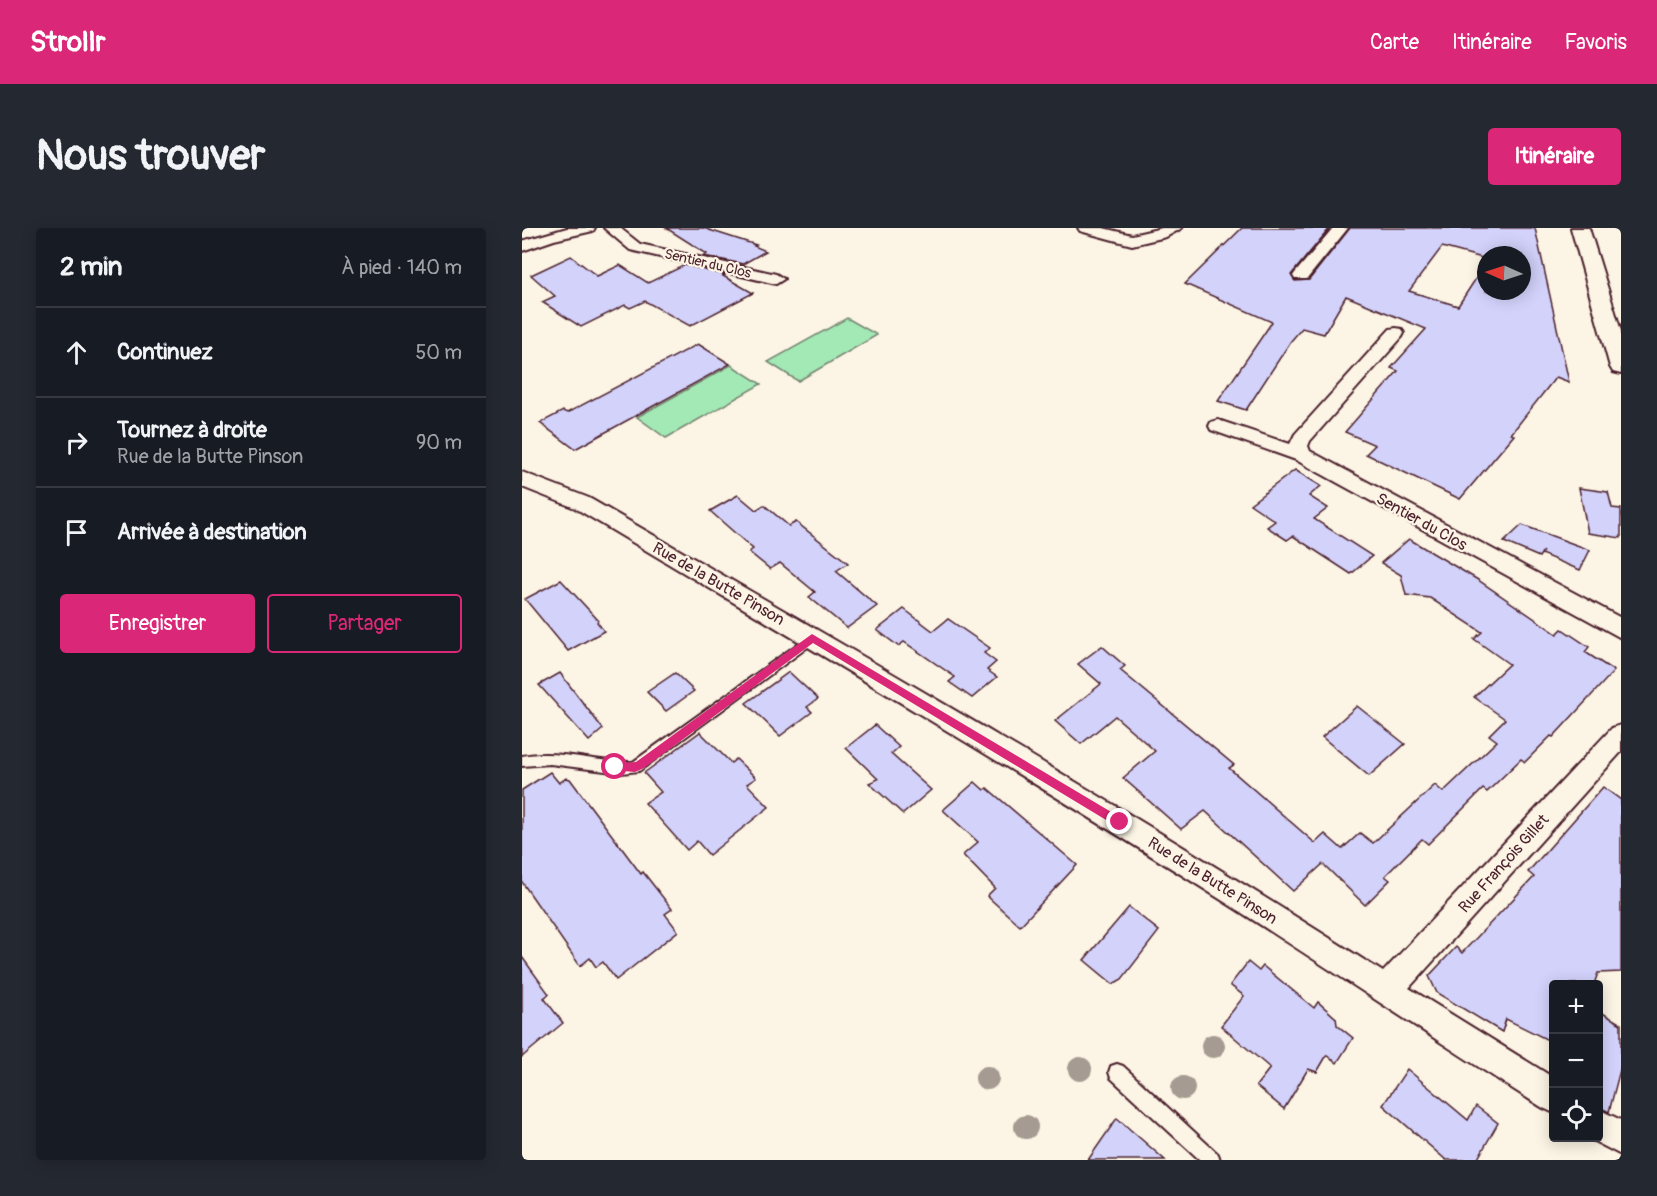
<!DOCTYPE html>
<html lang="fr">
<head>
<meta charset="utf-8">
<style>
  :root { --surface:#171b24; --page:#242831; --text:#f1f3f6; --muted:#9ea1a6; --line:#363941; --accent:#db2777 }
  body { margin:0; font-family:Pangolin,sans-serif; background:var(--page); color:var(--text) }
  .controls { position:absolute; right:18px; bottom:18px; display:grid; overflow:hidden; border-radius:6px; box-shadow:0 3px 15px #0003 }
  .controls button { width:54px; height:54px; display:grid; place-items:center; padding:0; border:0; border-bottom:2px solid var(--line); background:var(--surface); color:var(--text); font:30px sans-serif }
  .compass { position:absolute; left:955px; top:18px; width:54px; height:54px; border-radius:50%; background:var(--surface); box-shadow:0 3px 15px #0003; rotate:273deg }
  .stop { position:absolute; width:18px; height:18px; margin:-14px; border:4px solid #db2777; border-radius:50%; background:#fff }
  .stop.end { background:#db2777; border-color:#fff; box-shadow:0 2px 6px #0008 }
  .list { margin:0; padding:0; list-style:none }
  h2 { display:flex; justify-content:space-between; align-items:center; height:78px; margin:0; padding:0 24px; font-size:26px }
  h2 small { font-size:20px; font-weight:400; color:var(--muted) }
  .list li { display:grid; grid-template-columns:39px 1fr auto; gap:18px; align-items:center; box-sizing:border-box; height:90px; padding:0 24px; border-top:2px solid var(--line) }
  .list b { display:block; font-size:22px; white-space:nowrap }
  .list p { margin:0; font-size:20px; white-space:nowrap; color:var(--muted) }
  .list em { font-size:20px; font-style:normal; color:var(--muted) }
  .actions { display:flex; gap:12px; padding:18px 24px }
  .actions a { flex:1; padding:14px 0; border:2px solid var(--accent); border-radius:6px; text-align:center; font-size:21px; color:var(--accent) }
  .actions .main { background:var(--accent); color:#fff }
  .icon { flex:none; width:33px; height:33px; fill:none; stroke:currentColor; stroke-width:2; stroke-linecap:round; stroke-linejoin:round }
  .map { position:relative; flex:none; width:1099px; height:932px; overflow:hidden; border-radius:6px }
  header { display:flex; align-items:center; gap:36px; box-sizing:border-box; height:84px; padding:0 30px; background:var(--accent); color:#fff }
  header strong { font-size:28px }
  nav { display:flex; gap:33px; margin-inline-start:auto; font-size:21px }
  .intro { display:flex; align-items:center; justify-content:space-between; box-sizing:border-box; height:144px; padding:0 36px }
  h1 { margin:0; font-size:42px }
  .button { padding:15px 27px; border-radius:6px; background:var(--accent); color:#fff; font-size:21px; font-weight:700 }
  main { display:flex; gap:36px; padding:0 36px }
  aside { flex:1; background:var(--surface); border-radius:6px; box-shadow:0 3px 15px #0003 }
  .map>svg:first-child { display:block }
  .green { fill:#a2e9b6; stroke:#768470; stroke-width:1.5 }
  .building { fill:#d3d2fb; stroke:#4a1f2b; stroke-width:1.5; fill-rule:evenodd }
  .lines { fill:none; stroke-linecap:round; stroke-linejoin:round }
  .service-casing { stroke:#4a1f2b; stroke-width:4 }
  .minor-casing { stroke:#4a1f2b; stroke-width:4 }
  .tertiary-casing { stroke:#4a1f2b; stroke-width:4 }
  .service { fill:#fcf5e5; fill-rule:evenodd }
  .minor { fill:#fcf5e5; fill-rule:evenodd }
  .tertiary { fill:#fcf5e5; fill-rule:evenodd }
  .tree { fill:#a69b92 }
  .route { fill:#db2777 }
  .labels { text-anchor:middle; stroke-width:4.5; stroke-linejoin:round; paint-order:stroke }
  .far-street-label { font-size:14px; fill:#4a1f2b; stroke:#fcf5e5 }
  .street-label { font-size:16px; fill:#4a1f2b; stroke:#fcf5e5 }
</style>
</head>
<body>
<header>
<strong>Strollr</strong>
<nav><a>Carte</a><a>Itinéraire</a><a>Favoris</a></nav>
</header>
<div class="intro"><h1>Nous trouver</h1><a class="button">Itinéraire</a></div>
<main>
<aside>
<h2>2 min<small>À pied · 140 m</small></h2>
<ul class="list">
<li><svg class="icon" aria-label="ahead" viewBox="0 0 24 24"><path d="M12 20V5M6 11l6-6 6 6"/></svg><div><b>Continuez</b></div><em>50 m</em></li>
<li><svg class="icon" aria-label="right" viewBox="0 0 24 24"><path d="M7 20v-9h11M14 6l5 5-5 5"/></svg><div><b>Tournez à droite</b><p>Rue de la Butte Pinson</p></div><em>90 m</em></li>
<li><svg class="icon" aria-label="arrive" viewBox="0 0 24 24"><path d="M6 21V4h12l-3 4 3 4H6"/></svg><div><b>Arrivée à destination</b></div></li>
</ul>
<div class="actions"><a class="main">Enregistrer</a><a>Partager</a></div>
</aside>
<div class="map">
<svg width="1099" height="932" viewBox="0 0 1099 932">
  <rect width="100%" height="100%" fill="#fcf5e5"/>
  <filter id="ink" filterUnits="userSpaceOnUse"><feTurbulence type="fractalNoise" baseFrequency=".0167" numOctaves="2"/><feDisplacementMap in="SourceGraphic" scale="12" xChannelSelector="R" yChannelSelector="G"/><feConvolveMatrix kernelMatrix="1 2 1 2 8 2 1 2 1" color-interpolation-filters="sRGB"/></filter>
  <g filter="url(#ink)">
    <g class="green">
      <path d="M 325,90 L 355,107 L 276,153 L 246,134 Z"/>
      <path d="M 209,137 L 239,156 L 144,210 L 115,189 Z"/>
    </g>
    <g class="building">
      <path d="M 144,0 L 181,0 L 234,17 L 232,18 L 244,23 L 221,36 L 182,28 L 185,26 Z"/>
      <path d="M 720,0 L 808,0 L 769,47 L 773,53 L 787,52 L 828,0 L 1013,0 L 1047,154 L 1034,149 L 989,206 L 992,207 L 938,271 L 844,226 L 853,217 L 823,204 L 876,143 L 869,140 L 904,101 L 824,68 L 802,106 L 780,100 L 769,113 L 724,182 L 696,173 L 750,94 L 663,56 ZM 920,19 L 964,31 L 964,27 L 1000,27 L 1000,63 L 964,63 L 964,35 L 936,78 L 887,63 Z"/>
      <path d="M 49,28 L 75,48 L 98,37 L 126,55 L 163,37 L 203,47 L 201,48 L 231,65 L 168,98 L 123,73 L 108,80 L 103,77 L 59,99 L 20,74 L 33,68 L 9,47 Z"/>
      <path d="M 176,116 L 208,136 L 53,221 L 18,195 L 41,183 L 45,185 Z"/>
      <path d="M 773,242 L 799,258 L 787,268 L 806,280 L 792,291 L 850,328 L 829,346 L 771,308 L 765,312 L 745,299 L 753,293 L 728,276 Z"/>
      <path d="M 1057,260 L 1086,264 L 1090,280 L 1099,281 L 1099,310 L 1066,305 Z"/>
      <path d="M 216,267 L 234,282 L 242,277 L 267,298 L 274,294 L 326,335 L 314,343 L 355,378 L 325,400 L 287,369 L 293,364 L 258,335 L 248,341 L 227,324 L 231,321 L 188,283 Z"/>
      <path d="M 1000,297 L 1068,322 L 1058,342 L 1019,326 L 1021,323 L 1017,329 L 982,314 Z"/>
      <path d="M 887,311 L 956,352 L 1035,406 L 1040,401 L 1067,419 L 1063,424 L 1092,443 L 1031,509 L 1029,508 L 1003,534 L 999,531 L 965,564 L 961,561 L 906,616 L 900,611 L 863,648 L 868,652 L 843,677 L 801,636 L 771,663 L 683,583 L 659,601 L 601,550 L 633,523 L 593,488 L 559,516 L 533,493 L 579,456 L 556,436 L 580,418 L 603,438 L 598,442 L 712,537 L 707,540 L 793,615 L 803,606 L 820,621 L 838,605 L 851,615 L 913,557 L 921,564 L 975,513 L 967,507 L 983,491 L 952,469 L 987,436 L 952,411 L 960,404 L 908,370 L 884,367 L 879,347 L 859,335 Z"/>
      <path d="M 39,352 L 76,392 L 75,394 L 82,403 L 46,423 L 3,371 Z"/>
      <path d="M 382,381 L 411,403 L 426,391 L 468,420 L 462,425 L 474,434 L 465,442 L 475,449 L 450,470 L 427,454 L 433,449 L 382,414 L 376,418 L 355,402 Z"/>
      <path d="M 267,444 L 296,471 L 285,479 L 290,484 L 258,508 L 224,475 Z"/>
      <path d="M 38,445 L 81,501 L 67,513 L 17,457 Z"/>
      <path d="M 153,445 L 172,463 L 144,483 L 125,464 Z"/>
      <path d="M 835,478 L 883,516 L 847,548 L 800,509 Z"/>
      <path d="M 353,497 L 377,519 L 369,526 L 409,562 L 381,586 L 347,555 L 356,551 L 324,520 Z"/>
      <path d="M 178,504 L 209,535 L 214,531 L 234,550 L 225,556 L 247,579 L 187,627 L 175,613 L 165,622 L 123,575 L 139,564 L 122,545 Z"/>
      <path d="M 28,544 L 37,555 L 44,550 L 48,551 L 119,646 L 121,644 L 150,681 L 143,686 L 156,703 L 94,752 L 81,734 L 74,739 L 68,730 L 58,738 L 0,654 L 0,562 Z"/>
      <path d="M 453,554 L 462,562 L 465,560 L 555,637 L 498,698 L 465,668 L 473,660 L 441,627 L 456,614 L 421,582 Z"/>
      <path d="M 1081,559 L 1099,572 L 1099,744 L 1076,745 L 1072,756 L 1032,756 L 1032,815 L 984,791 L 980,804 L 915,765 L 907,748 L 934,719 L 940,725 L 1012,649 L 1006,644 Z"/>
      <path d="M 607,679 L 637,703 L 600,751 L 591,756 L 562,732 Z"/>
      <path d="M 0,729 L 27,766 L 22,770 L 41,795 L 0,829 Z"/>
      <path d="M 726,734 L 737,743 L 741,738 L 792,780 L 796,774 L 814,790 L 815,797 L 831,810 L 815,835 L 805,827 L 795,844 L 786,841 L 762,881 L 734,858 L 748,840 L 699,798 L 722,768 L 708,757 Z"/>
      <path d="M 1077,783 L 1099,796 L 1099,838 L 1087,884 L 1077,879 Z"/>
      <path d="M 885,841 L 946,892 L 954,878 L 976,895 L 955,932 L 924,932 L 861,877 Z"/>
      <path d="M 595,890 L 643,932 L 566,932 Z"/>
    </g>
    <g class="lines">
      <g class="service-casing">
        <g id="service">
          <path d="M 290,406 L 294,407 L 296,410 L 294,413 L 117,543 L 99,545 L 28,536 L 0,538 L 0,528 C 38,521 73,535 111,534 Z"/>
          <path d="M 595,836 L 601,838 L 696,926 L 698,932 L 678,932 L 589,850 L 587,844 L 589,838 Z"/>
        </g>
      </g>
      <g class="minor-casing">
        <g id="minor">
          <path d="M 45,0 L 73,0 L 71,3 L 32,12 L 0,23 L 0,13 Z"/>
          <path d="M 82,0 L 98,0 L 118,16 L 254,46 L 262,51 L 254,56 L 108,22 Z"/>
          <path d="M 556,0 L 581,0 L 610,7 L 640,0 L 660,0 L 644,9 L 610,17 L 558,3 Z"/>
          <path d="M 811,0 L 826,0 L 785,51 L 773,51 L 771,48 L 773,45 Z"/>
          <path d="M 874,100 L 880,101 L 882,105 L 880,109 L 788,213 L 786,218 L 788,223 L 1099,390 L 1099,410 L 774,232 L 689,202 L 687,198 L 689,194 L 696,192 L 768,216 L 773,206 L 868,101 Z"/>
          <path d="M 0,244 L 67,270 C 334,424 602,578 861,744 L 1090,500 L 1099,497 L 1099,524 L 887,760 L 1032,850 L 1032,885 L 1021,880 C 916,814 813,744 709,678 C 492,541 273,411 53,280 L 0,259 Z"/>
          <path d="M 1076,881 L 1099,892 L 1099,927 L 1066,910 L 1076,910 Z"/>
        </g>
      </g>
      <g class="tertiary-casing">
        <path id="tertiary" d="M 1049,0 L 1067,0 L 1099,103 L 1099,146 L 1091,144 L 1088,139 Z"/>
      </g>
      <use href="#service" class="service"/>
      <use href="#minor" class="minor"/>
      <use href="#tertiary" class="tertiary"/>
    </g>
    <g class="tree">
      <circle cx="691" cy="818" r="12"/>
      <circle cx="558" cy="841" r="12"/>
      <circle cx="465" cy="850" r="12"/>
      <circle cx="661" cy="860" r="12"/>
      <circle cx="504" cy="899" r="12"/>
    </g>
  </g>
  <path class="route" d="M 290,406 L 601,591 L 601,598 L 594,598 L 291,415 L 122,540 L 113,544 L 89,542 L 89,536 L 114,534 Z"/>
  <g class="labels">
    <g class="far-street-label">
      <text transform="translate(186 35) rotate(13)" y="5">Sentier du Clos</text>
    </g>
    <g class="street-label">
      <text transform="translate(900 293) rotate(29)" y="6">Sentier du Clos</text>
      <text transform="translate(197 355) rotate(30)" y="6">Rue de la Butte Pinson</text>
      <text transform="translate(981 635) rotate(-48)" y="6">Rue François Gillet</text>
      <text transform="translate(691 652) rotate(32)" y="6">Rue de la Butte Pinson</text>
    </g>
  </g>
</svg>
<div class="controls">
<button>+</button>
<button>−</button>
<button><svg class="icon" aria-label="locate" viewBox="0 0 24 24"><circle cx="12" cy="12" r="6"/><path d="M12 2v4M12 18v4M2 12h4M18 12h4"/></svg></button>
</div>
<svg class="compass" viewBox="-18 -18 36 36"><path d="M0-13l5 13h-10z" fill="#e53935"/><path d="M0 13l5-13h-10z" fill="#9ea1a6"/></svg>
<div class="stop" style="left:93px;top:539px"></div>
<div class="stop end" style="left:598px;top:594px"></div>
</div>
</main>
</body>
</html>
